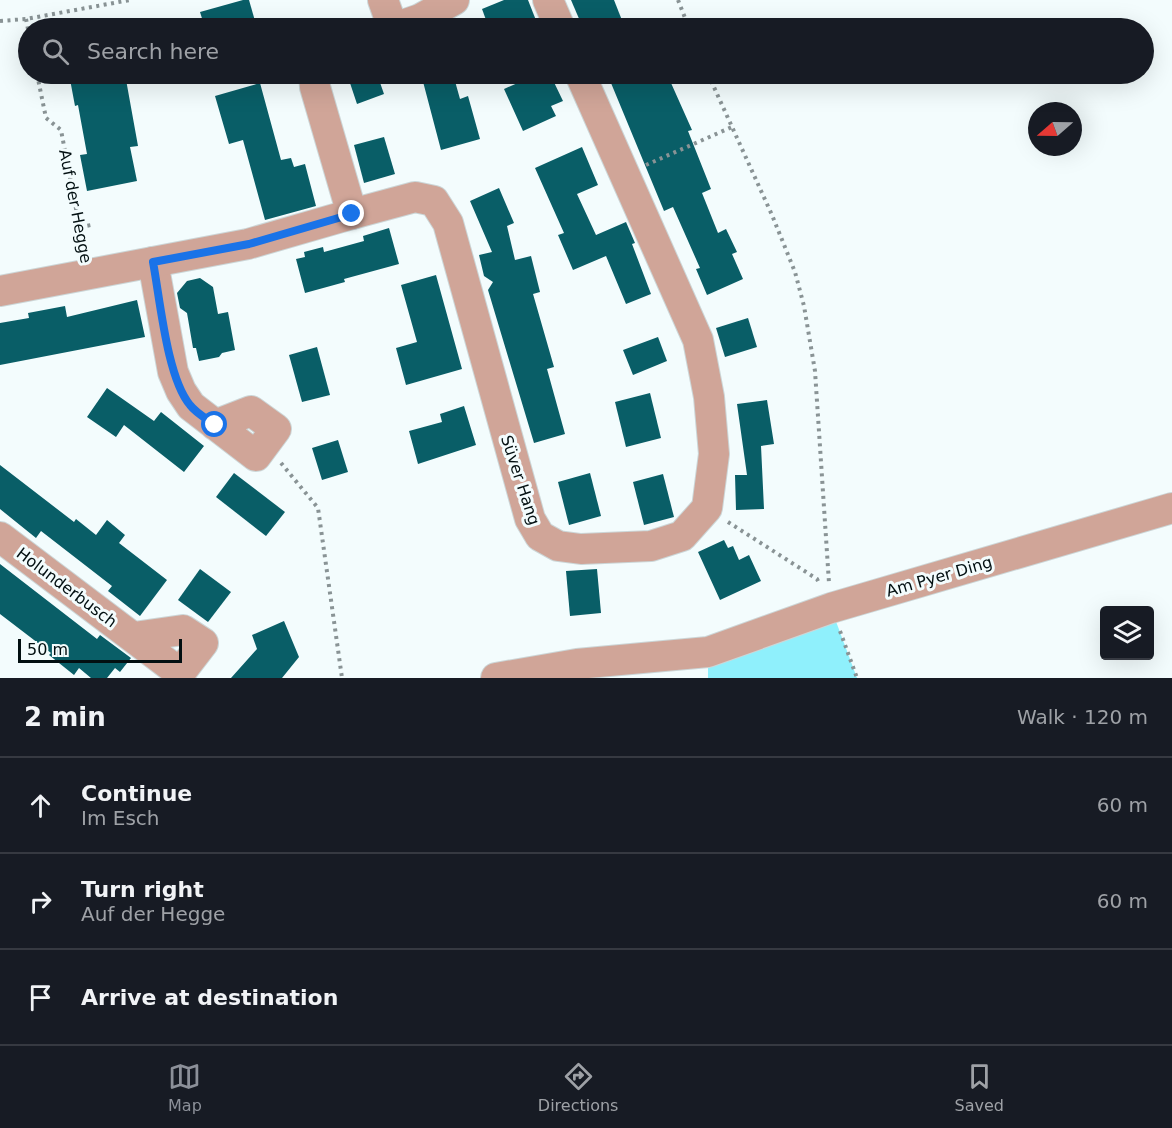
<!DOCTYPE html>
<html lang="en">
<head>
<meta charset="utf-8">
<style>
  :root { --surface:#171b24; --page:#20242c; --text:#f1f3f6; --muted:#9ea1a6; --line:#363941; --accent:#8c9099 }
  body { margin:0; font-family:"DejaVu Sans",sans-serif; background:var(--page); color:var(--text) }
  .controls { position:absolute; right:18px; bottom:18px; display:grid; overflow:hidden; border-radius:6px; box-shadow:0 6px 24px #0002 }
  .controls button { width:54px; height:54px; display:grid; place-items:center; padding:0; border:0; border-bottom:2px solid var(--line); background:var(--surface); color:var(--text); font:30px sans-serif }
  .compass { position:absolute; left:1028px; top:102px; width:54px; height:54px; border-radius:50%; background:var(--surface); box-shadow:0 6px 24px #0002; rotate:250deg }
  .scale { position:absolute; left:18px; bottom:15px; width:164px; box-sizing:border-box; padding-left:6px; border:3px solid #020f11; border-top:0; font-size:16px; line-height:21px; white-space:nowrap; color:#020f11; -webkit-text-stroke:4px #f3fcfd; paint-order:stroke }
  .stop { position:absolute; width:18px; height:18px; margin:-14px; border:4px solid #1a73e8; border-radius:50%; background:#fff }
  .stop.end { background:#1a73e8; border-color:#fff; box-shadow:0 2px 6px #0008 }
  .list { margin:0; padding:0; list-style:none }
  h2 { display:flex; justify-content:space-between; align-items:center; height:78px; margin:0; padding:0 24px; font-size:26px }
  h2 small { font-size:20px; font-weight:400; color:var(--muted) }
  .list li { display:grid; grid-template-columns:39px 1fr auto; gap:18px; align-items:center; box-sizing:border-box; height:96px; padding:0 24px; border-top:2px solid var(--line) }
  .list b { display:block; font-size:22px; white-space:nowrap }
  .list p { margin:0; font-size:20px; white-space:nowrap; color:var(--muted) }
  .list em { font-size:20px; font-style:normal; color:var(--muted) }
  .icon { flex:none; width:33px; height:33px; fill:none; stroke:currentColor; stroke-width:2; stroke-linecap:round; stroke-linejoin:round }
  .map { position:relative; flex:none; width:1172px; height:678px; overflow:hidden }
  .search { position:absolute; background:var(--surface); box-shadow:0 6px 24px #0002; left:18px; right:18px; top:18px; height:66px; display:flex; align-items:center; gap:15px; box-sizing:border-box; padding:0 21px; border-radius:33px; color:var(--muted); font-size:22px }
  .sheet { height:366px; background:var(--surface) }
  nav { display:flex; justify-content:space-around; align-items:center; box-sizing:border-box; height:84px; border-top:2px solid var(--line); background:var(--surface); font-size:16px; color:var(--muted) }
  nav a { display:grid; justify-items:center; gap:3px }
  nav .on { color:var(--accent) }
  .map>svg:first-child { display:block }
  .green { fill:#8ff0fc }
  .building { fill:#095e67 }
  .lines { fill:none; stroke-linecap:round; stroke-linejoin:round }
  .minor-casing { stroke:#ccd6d7; stroke-width:32 }
  .path { stroke:#899395; stroke-width:4; stroke-dasharray:3 4.5; stroke-linecap:butt }
  .minor { stroke:#d0a598; stroke-width:30 }
  .route { stroke:#1a73e8; stroke-width:8 }
  .labels { text-anchor:middle; stroke-width:6; stroke-linejoin:round; paint-order:stroke }
  .street-label { font-size:16px; fill:#020f11; stroke:#f3fcfd }
</style>
</head>
<body>
<div class="map">
<svg width="1172" height="678" viewBox="0 0 1172 678">
  <rect width="100%" height="100%" fill="#f3fcfd"/>
  <path class="green" d="M 831,608 L 857,678 L 708,678 L 708,652 Z"/>
  <g class="building">
    <path d="M 243,0 L 249,0 L 257,28 L 205,28 L 200,12 Z"/>
    <path d="M 504,0 L 528,0 L 539,28 L 489,28 L 482,9 Z"/>
    <path d="M 571,0 L 614,0 L 625,28 L 583,28 Z"/>
    <path d="M 69,74 L 125,74 L 138,146 L 130,147 L 137,181 L 87,191 L 80,155 L 87,154 L 78,105 L 75,106 Z"/>
    <path d="M 358,74 L 377,74 L 384,94 L 357,104 L 348,77 Z"/>
    <path d="M 421,74 L 453,74 L 460,99 L 468,96 L 480,139 L 441,150 Z"/>
    <path d="M 538,74 L 550,74 L 563,101 L 551,106 L 556,116 L 523,131 L 504,89 Z"/>
    <path d="M 633,74 L 667,74 L 692,130 L 688,131 L 711,189 L 702,193 L 718,233 L 726,229 L 737,252 L 732,254 L 743,279 L 707,295 L 696,269 L 700,268 L 673,207 L 664,211 L 611,83 Z"/>
    <path d="M 260,83 L 281,160 L 291,158 L 294,167 L 305,164 L 316,206 L 265,220 L 243,140 L 229,144 L 215,96 Z"/>
    <path d="M 384,137 L 395,174 L 364,183 L 354,145 Z"/>
    <path d="M 582,147 L 598,185 L 577,194 L 596,235 L 626,222 L 635,243 L 632,244 L 651,294 L 626,304 L 606,256 L 573,270 L 558,235 L 564,233 L 535,168 Z"/>
    <path d="M 499,188 L 514,223 L 507,226 L 515,260 L 531,256 L 540,292 L 533,294 L 554,367 L 547,369 L 565,434 L 534,443 L 488,290 L 493,282 L 484,276 L 479,255 L 492,252 L 470,201 Z"/>
    <path d="M 389,228 L 399,264 L 344,279 L 345,282 L 305,293 L 296,259 L 305,257 L 304,252 L 323,247 L 324,252 L 364,241 L 363,236 Z"/>
    <path d="M 436,275 L 462,369 L 406,385 L 396,348 L 417,342 L 401,285 Z"/>
    <path d="M 200,278 L 213,287 L 218,314 L 228,312 L 235,350 L 222,353 L 219,357 L 199,361 L 196,348 L 193,348 L 187,313 L 180,308 L 177,293 L 187,281 Z"/>
    <path d="M 137,300 L 145,337 L 0,365 L 0,323 L 29,318 L 28,313 L 65,306 L 67,317 Z"/>
    <path d="M 748,318 L 757,347 L 725,357 L 716,328 Z"/>
    <path d="M 658,337 L 667,361 L 633,375 L 623,350 Z"/>
    <path d="M 317,347 L 330,395 L 302,402 L 289,355 Z"/>
    <path d="M 107,388 L 154,421 L 161,412 L 204,446 L 184,472 L 124,425 L 116,437 L 87,417 Z"/>
    <path d="M 650,393 L 661,438 L 626,447 L 615,402 Z"/>
    <path d="M 767,400 L 774,444 L 761,446 L 764,509 L 736,510 L 735,475 L 747,475 L 737,404 Z"/>
    <path d="M 464,406 L 476,445 L 418,464 L 409,431 L 442,422 L 440,414 Z"/>
    <path d="M 338,440 L 348,472 L 322,480 L 312,448 Z"/>
    <path d="M 0,465 L 74,522 L 76,519 L 96,535 L 107,520 L 125,535 L 119,543 L 167,580 L 140,616 L 108,591 L 112,586 L 41,531 L 36,538 L 0,509 Z"/>
    <path d="M 234,473 L 285,512 L 266,536 L 216,497 Z"/>
    <path d="M 590,473 L 601,516 L 569,525 L 558,482 Z"/>
    <path d="M 663,474 L 674,517 L 644,525 L 633,482 Z"/>
    <path d="M 724,540 L 728,548 L 733,546 L 739,560 L 749,555 L 761,581 L 720,600 L 698,552 Z"/>
    <path d="M 0,564 L 97,639 L 100,635 L 131,658 L 120,672 L 115,668 L 107,678 L 91,678 L 79,668 L 74,675 L 49,655 L 51,653 L 0,614 Z"/>
    <path d="M 200,569 L 231,592 L 208,622 L 178,600 Z"/>
    <path d="M 597,569 L 601,613 L 570,616 L 566,571 Z"/>
    <path d="M 284,621 L 299,657 L 282,678 L 231,678 L 257,649 L 252,635 Z"/>
  </g>
  <g class="lines">
    <g class="minor-casing">
      <g id="minor">
        <path d="M 383,0 L 393,28"/>
        <path d="M 548,0 L 560,28"/>
        <path d="M 394,28 L 420,19 L 454,0"/>
        <path d="M 314,74 L 315,87 L 352,214 L 415,197 L 434,201 L 448,223 L 530,519 L 540,536 L 558,546 L 581,549 L 651,546 L 682,536 L 707,508 L 714,454 L 709,397 L 698,340 L 580,74"/>
        <path d="M 153,262 L 173,372 L 181,391 L 191,406 L 256,456 L 276,429 L 251,411 L 215,425"/>
        <path d="M 0,291 L 248,244 L 352,214"/>
        <path d="M 0,537 L 180,673 L 203,643 L 183,630 L 134,637"/>
        <path d="M 496,678 L 577,664 L 708,652 L 831,608 L 1172,508"/>
      </g>
    </g>
    <g class="path">
      <path d="M 678,0 L 689,28"/>
      <path d="M 26,19 L 28,29"/>
      <path d="M 0,21 L 26,19 L 130,0"/>
      <path d="M 37,74 L 46,118 L 61,130 L 84,251"/>
      <path d="M 708,74 L 772,215 L 795,272 L 804,306 L 815,371 L 829,583"/>
      <path d="M 646,165 L 732,127"/>
      <path d="M 80,227 L 91,225"/>
      <path d="M 281,463 L 318,508 L 342,678"/>
      <path d="M 728,522 L 817,579 L 820,585"/>
      <path d="M 840,631 L 857,678"/>
    </g>
    <use href="#minor" class="minor"/>
  </g>
  <g class="lines">
    <path class="route" d="M 215,425 C 207,419 196,413 190,405 C 167,378 160,299 153,262 L 249,244 L 352,214"/>
  </g>
  <g class="labels">
    <g class="street-label">
      <text transform="translate(76 206) rotate(79)" y="6">Auf der Hegge</text>
      <text transform="translate(521 480) rotate(72)" y="6">Süver Hang</text>
      <text transform="translate(939 576) rotate(-16)" y="6">Am Pyer Ding</text>
      <text transform="translate(67 587) rotate(37)" y="6">Holunderbusch</text>
    </g>
  </g>
</svg>
<div class="controls">
<button><svg class="icon" aria-label="layers" viewBox="0 0 24 24"><path d="M12 4l9 5-9 5-9-5zM3 14l9 5 9-5"/></svg></button>
</div>
<svg class="compass" viewBox="-18 -18 36 36"><path d="M0-13l5 13h-10z" fill="#e53935"/><path d="M0 13l5-13h-10z" fill="#9ea1a6"/></svg>
<div class="scale">50 m</div>
<div class="stop" style="left:215px;top:425px"></div>
<div class="stop end" style="left:352px;top:214px"></div>
<div class="search"><svg class="icon" aria-label="search" viewBox="0 0 24 24"><circle cx="10" cy="10" r="6"/><path d="M15 15l6 6"/></svg>Search here</div>
</div>
<section class="sheet">
<h2>2 min<small>Walk · 120 m</small></h2>
<ul class="list">
<li><svg class="icon" aria-label="ahead" viewBox="0 0 24 24"><path d="M12 20V5M6 11l6-6 6 6"/></svg><div><b>Continue</b><p>Im Esch</p></div><em>60 m</em></li>
<li><svg class="icon" aria-label="right" viewBox="0 0 24 24"><path d="M7 20v-9h11M14 6l5 5-5 5"/></svg><div><b>Turn right</b><p>Auf der Hegge</p></div><em>60 m</em></li>
<li><svg class="icon" aria-label="arrive" viewBox="0 0 24 24"><path d="M6 21V4h12l-3 4 3 4H6"/></svg><div><b>Arrive at destination</b></div></li>
</ul>
</section>
<nav>
<a class="on"><svg class="icon" aria-label="map" viewBox="0 0 24 24"><path d="M3 6l6-2 6 2 6-2v14l-6 2-6-2-6 2zM9 4v14M15 6v14"/></svg>Map</a>
<a><svg class="icon" aria-label="directions" viewBox="0 0 24 24"><path d="M12 3l9 9-9 9-9-9zM9 14v-3h6M13 9l2 2-2 2"/></svg>Directions</a>
<a><svg class="icon" aria-label="saved" viewBox="0 0 24 24"><path d="M7 4h10v16l-5-4-5 4z"/></svg>Saved</a>
</nav>
</body>
</html>
